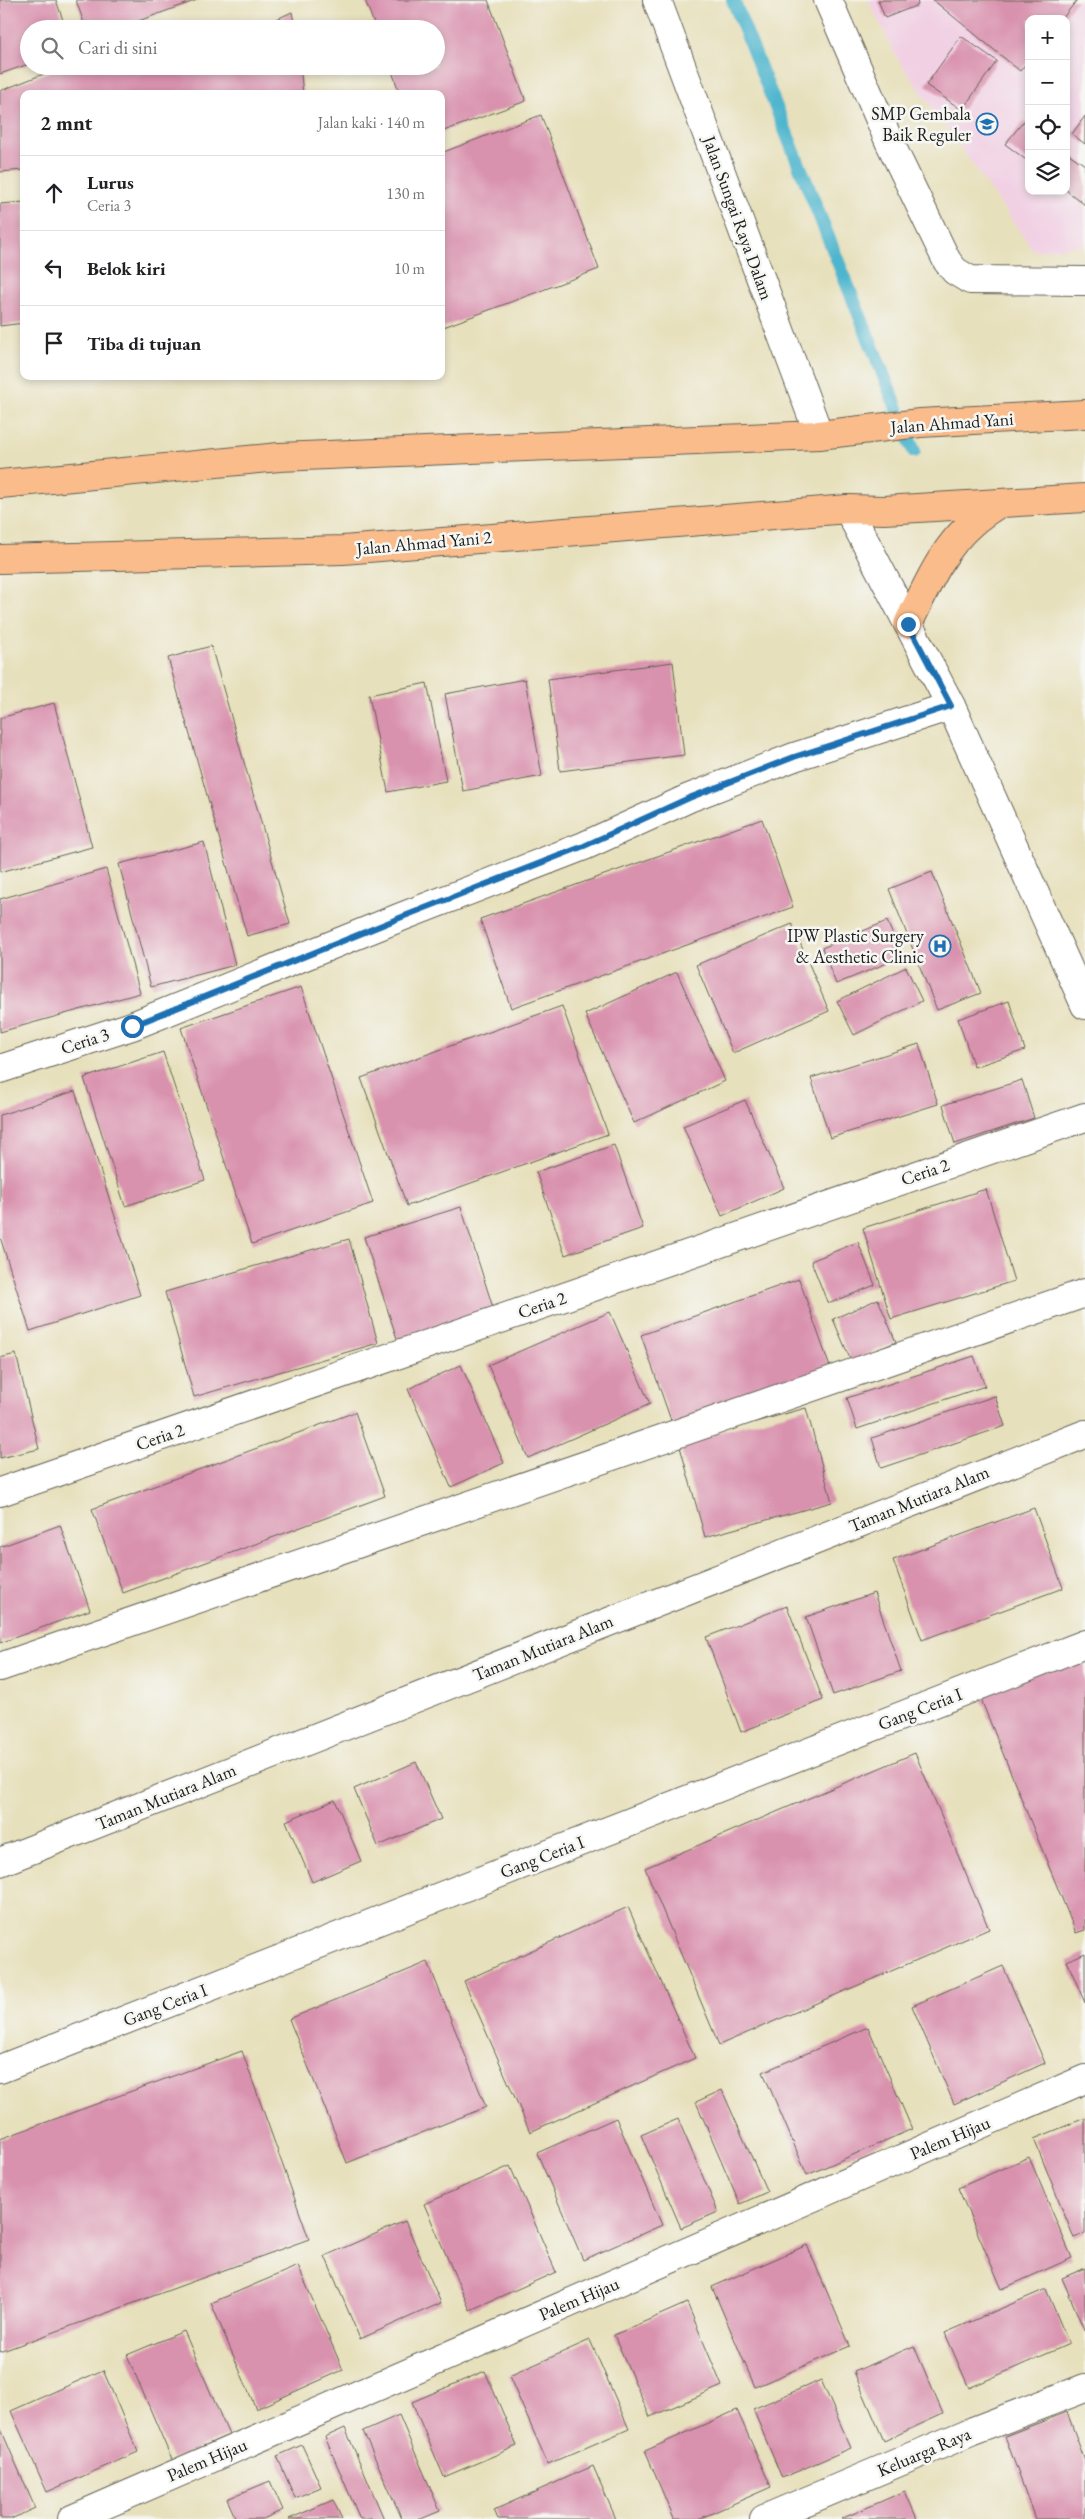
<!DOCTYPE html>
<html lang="id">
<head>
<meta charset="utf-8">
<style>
  :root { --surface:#fff; --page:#f6f6f6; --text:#202124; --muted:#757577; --line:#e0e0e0 }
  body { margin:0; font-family:"EB Garamond",serif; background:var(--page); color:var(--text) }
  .controls { position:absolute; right:15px; top:15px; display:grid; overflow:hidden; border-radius:10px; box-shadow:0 2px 8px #0003 }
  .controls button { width:45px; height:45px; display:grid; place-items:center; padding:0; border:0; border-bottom:1px solid var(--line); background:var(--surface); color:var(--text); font:25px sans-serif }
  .stop { position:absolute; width:15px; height:15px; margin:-11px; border:4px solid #1f6fb2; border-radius:50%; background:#fff }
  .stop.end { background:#1f6fb2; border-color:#fff; box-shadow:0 1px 5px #0008 }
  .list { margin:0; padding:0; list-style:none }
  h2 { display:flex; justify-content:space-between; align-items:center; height:65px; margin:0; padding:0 20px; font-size:21px }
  h2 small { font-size:16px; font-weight:400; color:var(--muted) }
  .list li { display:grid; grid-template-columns:32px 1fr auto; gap:15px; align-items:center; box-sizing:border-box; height:75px; padding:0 20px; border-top:1px solid var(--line) }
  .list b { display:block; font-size:19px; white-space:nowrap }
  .list p { margin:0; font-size:16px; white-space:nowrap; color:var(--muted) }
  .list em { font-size:16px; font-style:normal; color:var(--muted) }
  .icon { flex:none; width:28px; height:28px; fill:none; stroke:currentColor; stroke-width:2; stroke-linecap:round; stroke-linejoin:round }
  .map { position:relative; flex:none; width:1085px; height:2519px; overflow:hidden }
  .search { position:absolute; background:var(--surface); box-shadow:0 2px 8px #0003; left:20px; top:20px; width:425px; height:55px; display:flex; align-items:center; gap:12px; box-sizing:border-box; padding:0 18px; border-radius:28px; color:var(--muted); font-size:19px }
  .panel { position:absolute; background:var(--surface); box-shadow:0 2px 8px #0003; left:20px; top:90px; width:425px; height:290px; border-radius:10px }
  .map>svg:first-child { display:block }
  .built { fill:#f1d0e4; fill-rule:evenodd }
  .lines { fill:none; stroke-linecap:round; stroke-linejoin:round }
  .stream { stroke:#4eb5cd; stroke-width:14 }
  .building { fill:#d992ae }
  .minor-casing { stroke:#636154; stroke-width:30 }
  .highway-casing { stroke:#636154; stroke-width:30 }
  .minor { stroke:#fff; stroke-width:28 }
  .highway { stroke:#fabc8b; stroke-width:28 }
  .route { stroke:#1f6fb2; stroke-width:6 }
  .labels { text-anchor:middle; stroke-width:5; stroke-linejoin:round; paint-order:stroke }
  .poi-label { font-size:18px; fill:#1c1c1c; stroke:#f6f6f2; text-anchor:end }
  .street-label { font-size:18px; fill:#1c1c1c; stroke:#f6f6f2 }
</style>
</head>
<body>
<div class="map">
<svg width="1085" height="2519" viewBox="0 0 1085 2519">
  <rect width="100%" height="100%" fill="#f6f6f2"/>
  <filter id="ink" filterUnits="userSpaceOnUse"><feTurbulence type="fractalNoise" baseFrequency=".02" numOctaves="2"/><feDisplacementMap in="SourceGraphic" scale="10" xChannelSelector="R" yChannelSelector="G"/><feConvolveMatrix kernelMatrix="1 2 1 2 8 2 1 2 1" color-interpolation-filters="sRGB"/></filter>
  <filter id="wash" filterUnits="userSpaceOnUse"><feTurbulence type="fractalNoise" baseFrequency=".0096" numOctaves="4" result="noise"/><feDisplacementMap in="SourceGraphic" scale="20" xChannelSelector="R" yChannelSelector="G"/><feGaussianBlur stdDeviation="1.12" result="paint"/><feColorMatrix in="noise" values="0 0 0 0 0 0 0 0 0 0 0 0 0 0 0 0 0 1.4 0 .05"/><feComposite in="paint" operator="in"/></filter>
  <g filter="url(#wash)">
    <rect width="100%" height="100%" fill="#e7e0bc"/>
    <path class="built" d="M 868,0 L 1085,0 L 1085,245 L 1034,251 L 897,58 ZM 1029,19 L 1066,19 L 1066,191 L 1029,191 Z"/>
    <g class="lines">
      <path class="stream" d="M 733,0 L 914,451"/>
    </g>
    <g id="blocks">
      <g class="building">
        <path d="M 0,0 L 56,0 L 66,29 L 29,29 L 29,64 L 0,74 Z"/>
        <path d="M 76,0 L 197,0 L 116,29 L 86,29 Z"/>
        <path d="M 365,0 L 488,0 L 526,101 L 441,132 L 441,94 L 400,94 L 390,66 L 436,66 L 436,29 L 376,29 Z"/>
        <path d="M 878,0 L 917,0 L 918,5 L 885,18 Z"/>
        <path d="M 933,0 L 1077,0 L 1062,19 L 1029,19 L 1029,60 L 1020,71 Z"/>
        <path d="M 292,12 L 295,29 L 255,29 Z"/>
        <path d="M 961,36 L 997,61 L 962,110 L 926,85 Z"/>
        <path d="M 64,66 L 300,66 L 303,94 L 24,94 L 24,170 L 0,172 L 0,91 Z"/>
        <path d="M 541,115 L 599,269 L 441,328 L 441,153 Z"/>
        <path d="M 1085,116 L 1085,144 L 1072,134 Z"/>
        <path d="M 1024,121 L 1029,125 L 1029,162 L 1005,144 Z"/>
        <path d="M 1066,152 L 1085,165 L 1085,205 L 1066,190 Z"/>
        <path d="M 24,202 L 24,323 L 0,326 L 0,204 Z"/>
        <path d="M 211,646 L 290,924 L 247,936 L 168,658 Z"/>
        <path d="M 673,662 L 684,755 L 560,771 L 548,679 Z"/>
        <path d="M 525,679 L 542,776 L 463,791 L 445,694 Z"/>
        <path d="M 427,683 L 446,781 L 388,792 L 369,695 Z"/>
        <path d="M 54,703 L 92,847 L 0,872 L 0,718 Z"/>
        <path d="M 762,819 L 793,907 L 511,1008 L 480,919 Z"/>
        <path d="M 204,842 L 235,965 L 151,987 L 119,864 Z"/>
        <path d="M 106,869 L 140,993 L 0,1032 L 0,899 Z"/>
        <path d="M 932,872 L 981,993 L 937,1010 L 889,889 Z"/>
        <path d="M 887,921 L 902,957 L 836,984 L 822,948 Z"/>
        <path d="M 792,924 L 829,1011 L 733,1053 L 696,965 Z"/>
        <path d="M 906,967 L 922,1001 L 854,1035 L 837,1001 Z"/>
        <path d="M 677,972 L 725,1081 L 634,1123 L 585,1014 Z"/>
        <path d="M 301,987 L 373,1203 L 252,1244 L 181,1028 Z"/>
        <path d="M 1009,1001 L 1025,1050 L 974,1067 L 958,1019 Z"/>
        <path d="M 562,1006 L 608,1134 L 407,1206 L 361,1078 Z"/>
        <path d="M 919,1044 L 938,1104 L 830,1138 L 811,1078 Z"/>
        <path d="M 163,1052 L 205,1180 L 125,1206 L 84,1078 Z"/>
        <path d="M 1022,1080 L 1034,1118 L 955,1144 L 943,1105 Z"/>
        <path d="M 75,1091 L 140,1295 L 30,1331 L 0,1237 L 0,1115 Z"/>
        <path d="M 745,1100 L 784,1188 L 722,1216 L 683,1126 Z"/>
        <path d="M 614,1145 L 643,1228 L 565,1255 L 536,1172 Z"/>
        <path d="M 986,1189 L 1014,1281 L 891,1319 L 863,1228 Z"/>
        <path d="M 461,1207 L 496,1317 L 400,1348 L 364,1237 Z"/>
        <path d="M 349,1239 L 378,1343 L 194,1397 L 165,1292 Z"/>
        <path d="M 858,1242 L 875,1285 L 828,1304 L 811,1261 Z"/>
        <path d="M 799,1279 L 831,1370 L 673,1426 L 641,1335 Z"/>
        <path d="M 878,1299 L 896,1342 L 851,1361 L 833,1319 Z"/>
        <path d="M 610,1312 L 650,1404 L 528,1458 L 488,1365 Z"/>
        <path d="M 16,1354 L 39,1449 L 0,1458 L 0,1358 Z"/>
        <path d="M 974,1356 L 985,1386 L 857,1429 L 847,1398 Z"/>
        <path d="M 461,1365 L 504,1463 L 451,1487 L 408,1389 Z"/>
        <path d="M 995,1396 L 1005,1426 L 881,1468 L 872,1438 Z"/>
        <path d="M 806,1408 L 832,1502 L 705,1537 L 679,1443 Z"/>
        <path d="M 355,1412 L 385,1496 L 123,1593 L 92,1509 Z"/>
        <path d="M 1034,1508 L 1063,1588 L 922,1640 L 893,1560 Z"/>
        <path d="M 60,1525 L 90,1610 L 0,1643 L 0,1547 Z"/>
        <path d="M 874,1593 L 901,1671 L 833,1695 L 806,1617 Z"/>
        <path d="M 787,1606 L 823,1700 L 741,1732 L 706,1637 Z"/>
        <path d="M 1085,1647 L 1085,1930 L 1076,1933 L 978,1692 Z"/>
        <path d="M 915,1753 L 989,1929 L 719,2045 L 645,1868 Z"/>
        <path d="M 416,1762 L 441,1819 L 378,1846 L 354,1789 Z"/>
        <path d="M 335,1800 L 361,1861 L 312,1882 L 286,1821 Z"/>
        <path d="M 628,1907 L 695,2058 L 530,2132 L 464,1981 Z"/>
        <path d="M 1085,1953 L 1085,2003 L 1067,1961 Z"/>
        <path d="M 428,1962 L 486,2107 L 347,2163 L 289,2019 Z"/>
        <path d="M 1003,1966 L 1045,2063 L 954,2104 L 912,2006 Z"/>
        <path d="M 868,2027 L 912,2129 L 807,2175 L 763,2072 Z"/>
        <path d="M 242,2051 L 309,2239 L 0,2352 L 0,2139 Z"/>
        <path d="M 722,2090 L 767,2192 L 740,2204 L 696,2102 Z"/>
        <path d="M 616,2118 L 662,2225 L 583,2260 L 537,2153 Z"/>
        <path d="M 1085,2118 L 1085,2233 L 1074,2238 L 1034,2139 Z"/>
        <path d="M 678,2119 L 718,2212 L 681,2228 L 641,2135 Z"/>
        <path d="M 1029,2157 L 1072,2258 L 1002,2289 L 958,2188 Z"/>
        <path d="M 510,2166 L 556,2272 L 470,2310 L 424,2204 Z"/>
        <path d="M 405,2221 L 441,2303 L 360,2339 L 325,2256 Z"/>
        <path d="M 807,2245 L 850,2346 L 755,2387 L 712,2287 Z"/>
        <path d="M 298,2266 L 343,2370 L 256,2409 L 211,2303 Z"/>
        <path d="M 1085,2268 L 1085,2332 L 1062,2278 Z"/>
        <path d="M 1046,2289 L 1069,2344 L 969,2388 L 945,2333 Z"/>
        <path d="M 687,2303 L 722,2386 L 650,2417 L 614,2335 Z"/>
        <path d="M 184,2331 L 229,2435 L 172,2460 L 127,2355 Z"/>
        <path d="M 590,2340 L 629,2429 L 548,2464 L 509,2376 Z"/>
        <path d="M 914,2346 L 943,2414 L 884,2441 L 854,2372 Z"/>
        <path d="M 103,2370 L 138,2452 L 47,2492 L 11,2411 Z"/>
        <path d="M 485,2371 L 517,2446 L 444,2477 L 412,2402 Z"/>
        <path d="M 821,2380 L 851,2448 L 782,2478 L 753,2409 Z"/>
        <path d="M 737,2410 L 771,2487 L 699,2519 L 674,2519 L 645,2451 Z"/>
        <path d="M 1067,2412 L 1085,2461 L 1085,2519 L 1035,2519 L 1005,2436 Z"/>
        <path d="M 399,2415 L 440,2511 L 421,2519 L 402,2519 L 363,2431 Z"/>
        <path d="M 0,2427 L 35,2508 L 11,2519 L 0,2519 Z"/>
        <path d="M 345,2428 L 384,2519 L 360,2519 L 325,2437 Z"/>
        <path d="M 302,2445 L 321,2487 L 295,2498 L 277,2456 Z"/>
        <path d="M 593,2466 L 616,2519 L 498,2519 L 494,2510 Z"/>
        <path d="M 270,2481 L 283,2510 L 263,2519 L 236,2519 L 227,2499 Z"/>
        <path d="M 905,2491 L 917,2519 L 841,2519 Z"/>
        <path d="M 333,2500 L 342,2519 L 289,2519 Z"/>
      </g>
    </g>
  </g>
  <g filter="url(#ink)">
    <use href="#blocks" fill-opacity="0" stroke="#636154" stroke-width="1"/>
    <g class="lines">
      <g class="minor-casing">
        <g id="minor">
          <path d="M 657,0 L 819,435"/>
          <path d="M 828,0 L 889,141 L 947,261 L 955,271 L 970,280 L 1085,281"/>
          <path d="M 848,509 L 951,706 L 1085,1005"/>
          <path d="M 0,1069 L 132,1026 L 401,917 L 584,846 L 689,798 L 794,757 L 951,706"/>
          <path d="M 0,1492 L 1085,1117"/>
          <path d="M 0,1667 L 1085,1293"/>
          <path d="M 0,1862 L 1085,1434"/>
          <path d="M 0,2069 L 1085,1644"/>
          <path d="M 72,2519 L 1085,2079"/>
          <path d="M 764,2519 L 973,2431 L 1085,2388"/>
        </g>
      </g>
      <g class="highway-casing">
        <g id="highway">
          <path d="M 0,484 L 279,457 L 819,435 L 920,423 L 1085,414"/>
          <path d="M 0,559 L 343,550 L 848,509 L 884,510 L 1085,498"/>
          <path d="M 908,624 C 926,588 941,550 972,523 C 980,516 990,509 1000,503"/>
        </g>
      </g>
      <use href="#minor" class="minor"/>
      <use href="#highway" class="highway"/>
    </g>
  </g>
  <g class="lines" filter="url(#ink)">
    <path class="route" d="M 132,1026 L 402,917 L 584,846 L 689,798 L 794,757 L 951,706 L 908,624"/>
  </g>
  <defs>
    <g id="school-ring" transform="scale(1.125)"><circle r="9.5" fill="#f6f6f2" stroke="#1f6fb2" stroke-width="1.5"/><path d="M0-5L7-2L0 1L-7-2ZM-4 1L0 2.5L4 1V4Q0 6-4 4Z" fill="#1f6fb2"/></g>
    <g id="hospital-ring" transform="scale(1.125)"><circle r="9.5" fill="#f6f6f2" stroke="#1f6fb2" stroke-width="1.5"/><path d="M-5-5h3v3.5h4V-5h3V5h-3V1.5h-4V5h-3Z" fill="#1f6fb2"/></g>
  </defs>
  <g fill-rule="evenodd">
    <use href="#school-ring" x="987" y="124"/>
    <use href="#hospital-ring" x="940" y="946"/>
  </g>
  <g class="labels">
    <g class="poi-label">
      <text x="971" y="120">SMP Gembala<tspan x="971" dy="21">Baik Reguler</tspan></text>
      <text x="924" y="942">IPW Plastic Surgery<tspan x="924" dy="21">&amp; Aesthetic Clinic</tspan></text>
    </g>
    <g class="street-label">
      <text transform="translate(738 218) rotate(70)" y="6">Jalan Sungai Raya Dalam</text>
      <text transform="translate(952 423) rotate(-4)" y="6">Jalan Ahmad Yani</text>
      <text transform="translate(424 543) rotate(-5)" y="6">Jalan Ahmad Yani 2</text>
      <text transform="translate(85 1041) rotate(-18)" y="6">Ceria 3</text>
      <text transform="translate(925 1172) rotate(-19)" y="6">Ceria 2</text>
      <text transform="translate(542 1305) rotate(-19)" y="6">Ceria 2</text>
      <text transform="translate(160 1437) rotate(-19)" y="6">Ceria 2</text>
      <text transform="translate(919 1499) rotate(-22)" y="6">Taman Mutiara Alam</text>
      <text transform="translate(543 1648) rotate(-22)" y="6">Taman Mutiara Alam</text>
      <text transform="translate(920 1709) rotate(-21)" y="6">Gang Ceria I</text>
      <text transform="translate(166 1797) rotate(-22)" y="6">Taman Mutiara Alam</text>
      <text transform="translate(542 1857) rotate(-21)" y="6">Gang Ceria I</text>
      <text transform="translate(165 2005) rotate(-21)" y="6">Gang Ceria I</text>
      <text transform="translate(950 2138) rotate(-23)" y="6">Palem Hijau</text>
      <text transform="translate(579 2299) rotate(-23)" y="6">Palem Hijau</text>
      <text transform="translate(924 2452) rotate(-23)" y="6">Keluarga Raya</text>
      <text transform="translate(207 2460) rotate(-23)" y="6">Palem Hijau</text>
    </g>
  </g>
</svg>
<div class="controls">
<button>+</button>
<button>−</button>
<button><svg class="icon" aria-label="locate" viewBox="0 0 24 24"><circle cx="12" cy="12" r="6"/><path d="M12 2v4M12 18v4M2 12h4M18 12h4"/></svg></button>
<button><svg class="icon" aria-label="layers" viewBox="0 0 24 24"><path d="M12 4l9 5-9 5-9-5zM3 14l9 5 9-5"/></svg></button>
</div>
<div class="stop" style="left:132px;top:1026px"></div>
<div class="stop end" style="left:908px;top:624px"></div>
<div class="search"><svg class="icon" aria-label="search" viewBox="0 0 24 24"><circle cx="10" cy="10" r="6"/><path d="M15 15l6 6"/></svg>Cari di sini</div>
<section class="panel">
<h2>2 mnt<small>Jalan kaki · 140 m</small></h2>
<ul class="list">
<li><svg class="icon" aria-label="ahead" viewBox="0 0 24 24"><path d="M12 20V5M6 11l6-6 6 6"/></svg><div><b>Lurus</b><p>Ceria 3</p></div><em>130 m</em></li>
<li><svg class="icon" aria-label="left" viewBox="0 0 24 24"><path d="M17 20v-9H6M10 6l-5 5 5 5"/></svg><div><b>Belok kiri</b></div><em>10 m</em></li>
<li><svg class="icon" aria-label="arrive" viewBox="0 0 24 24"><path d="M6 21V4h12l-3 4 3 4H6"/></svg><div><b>Tiba di tujuan</b></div></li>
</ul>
</section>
</div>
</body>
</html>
